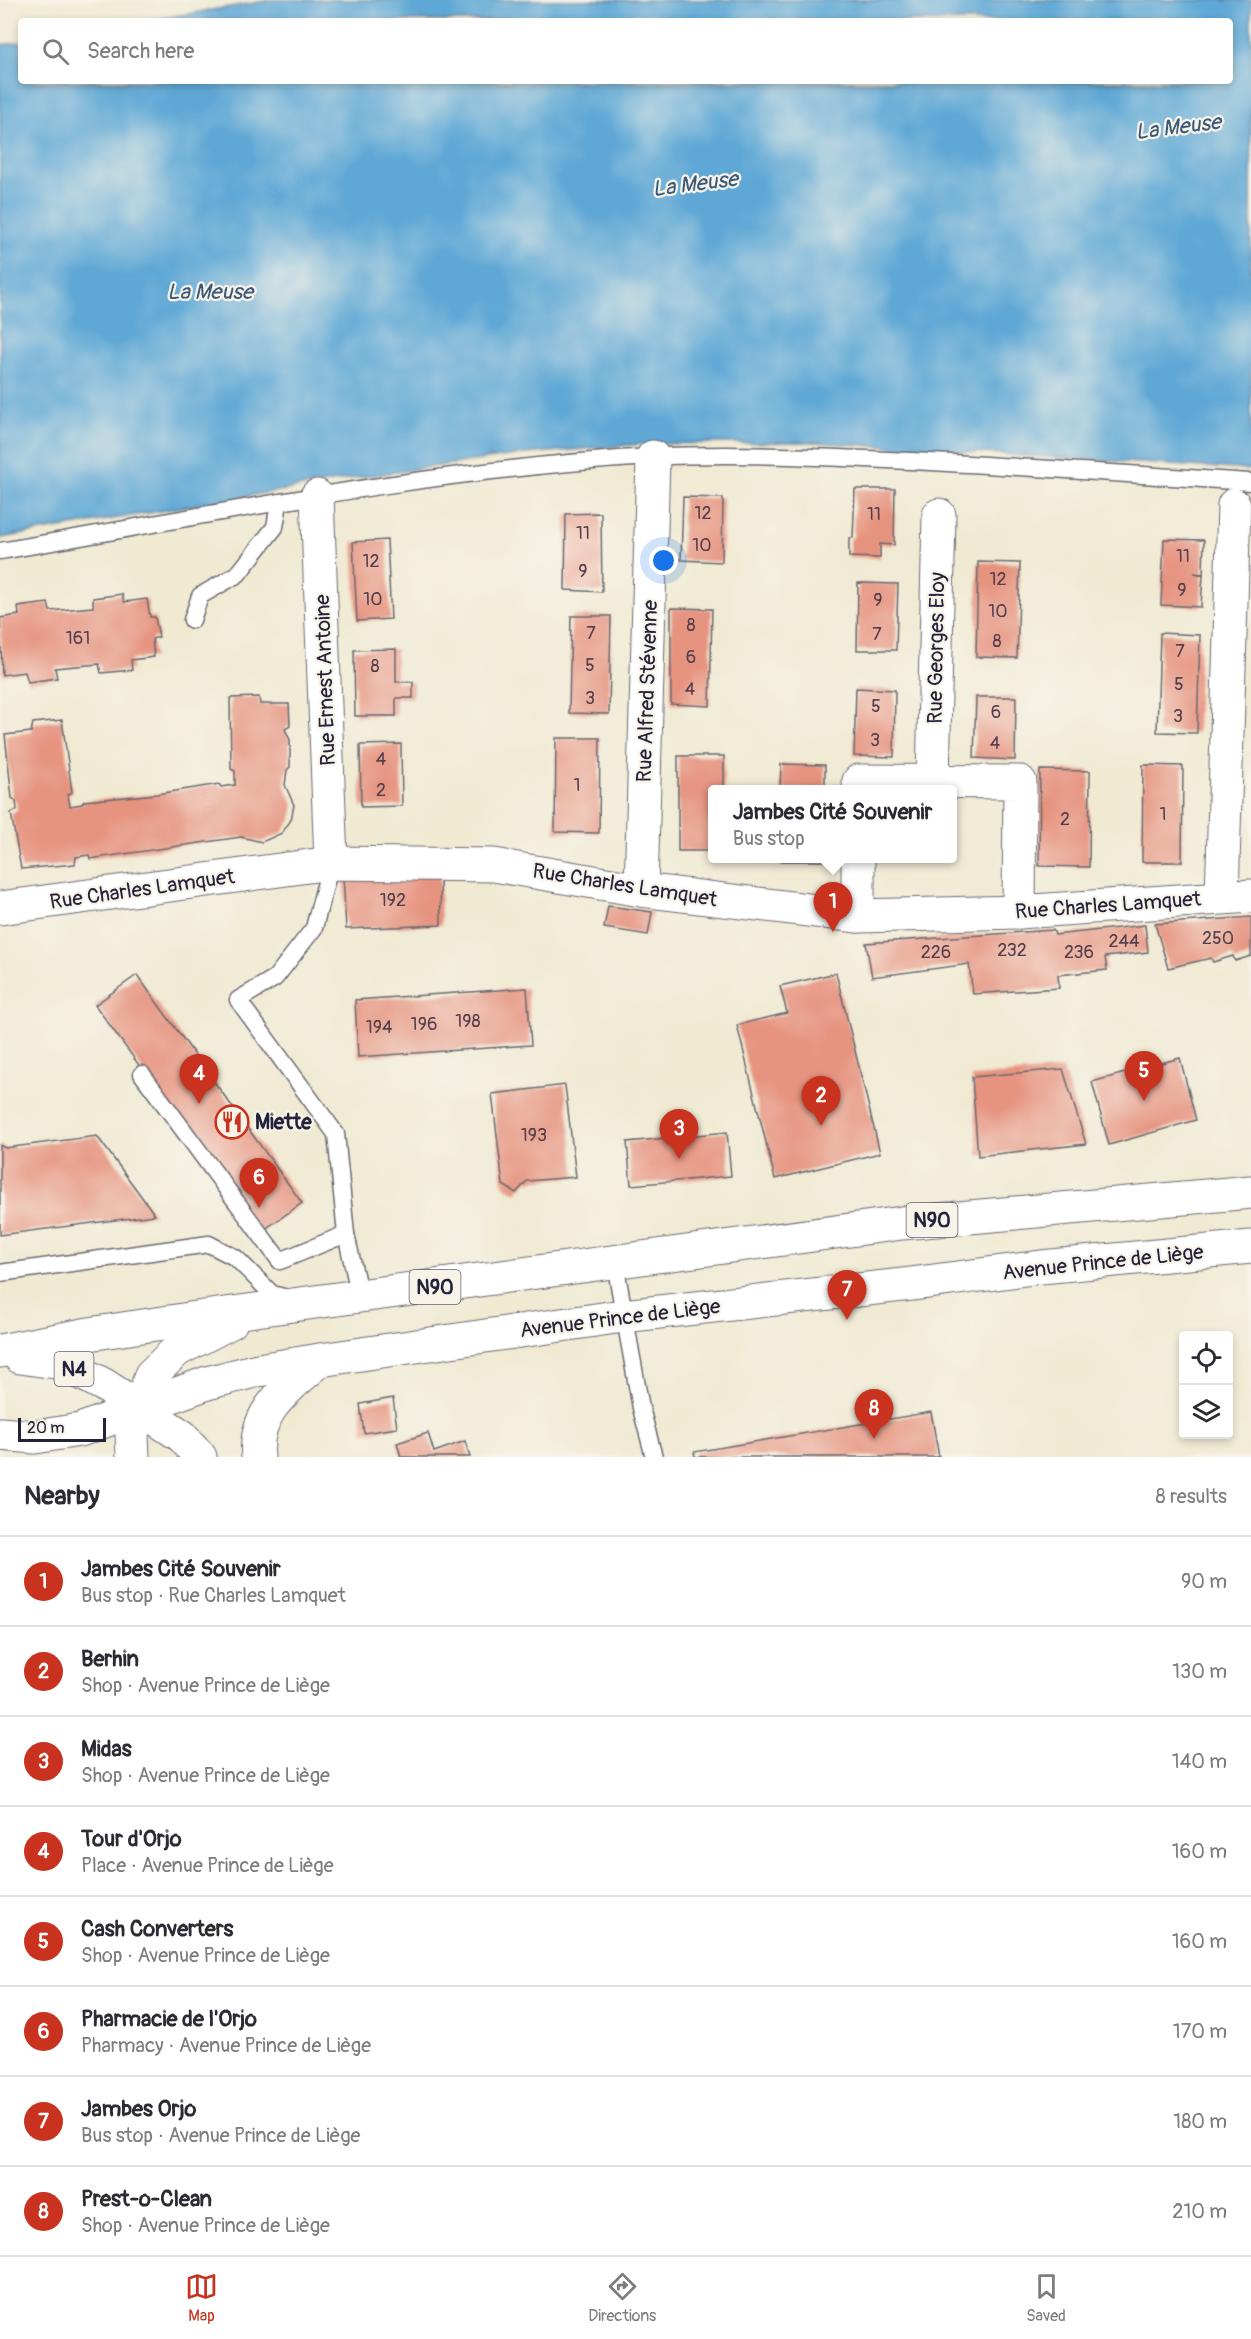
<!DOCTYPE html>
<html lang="en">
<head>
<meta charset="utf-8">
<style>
  :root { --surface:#fff; --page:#f7f7f7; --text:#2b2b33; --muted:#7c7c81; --line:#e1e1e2; --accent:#c8321e }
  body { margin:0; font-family:Pangolin,sans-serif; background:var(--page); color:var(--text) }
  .controls { position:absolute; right:18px; bottom:18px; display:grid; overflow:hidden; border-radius:6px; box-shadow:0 3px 9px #0003 }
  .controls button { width:54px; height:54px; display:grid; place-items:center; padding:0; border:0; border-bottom:2px solid var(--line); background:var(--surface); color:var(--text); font:30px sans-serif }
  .scale { position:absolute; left:18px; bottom:15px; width:88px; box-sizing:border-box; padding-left:6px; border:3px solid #22223b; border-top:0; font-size:16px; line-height:21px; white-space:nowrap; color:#22223b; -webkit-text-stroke:4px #f7f3e8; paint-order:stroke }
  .you { position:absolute; left:664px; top:561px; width:21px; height:21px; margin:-15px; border:4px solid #fff; border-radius:50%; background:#1a73e8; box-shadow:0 0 0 9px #1a73e833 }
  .badge { display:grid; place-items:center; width:39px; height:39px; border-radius:50%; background:var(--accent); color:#fff; font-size:20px; font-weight:700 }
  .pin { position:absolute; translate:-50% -50px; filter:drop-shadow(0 2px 3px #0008) }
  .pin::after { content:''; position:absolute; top:32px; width:21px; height:18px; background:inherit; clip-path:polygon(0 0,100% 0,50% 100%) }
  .popup { position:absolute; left:708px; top:785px; width:249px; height:78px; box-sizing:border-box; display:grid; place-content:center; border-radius:6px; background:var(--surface); filter:drop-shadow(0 2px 4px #0005); font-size:20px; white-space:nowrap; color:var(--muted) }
  .popup b { font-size:22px; color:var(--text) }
  .popup::after { content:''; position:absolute; left:50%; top:100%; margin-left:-12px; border:12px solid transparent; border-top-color:var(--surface) }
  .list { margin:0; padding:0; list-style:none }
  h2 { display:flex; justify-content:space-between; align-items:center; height:78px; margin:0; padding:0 24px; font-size:26px }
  h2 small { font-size:20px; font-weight:400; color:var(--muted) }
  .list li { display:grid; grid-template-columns:39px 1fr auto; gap:18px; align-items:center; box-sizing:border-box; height:90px; padding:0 24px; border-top:2px solid var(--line) }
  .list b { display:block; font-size:22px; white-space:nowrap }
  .list p { margin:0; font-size:20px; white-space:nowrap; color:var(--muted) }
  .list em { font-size:20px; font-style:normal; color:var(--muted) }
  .icon { flex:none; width:33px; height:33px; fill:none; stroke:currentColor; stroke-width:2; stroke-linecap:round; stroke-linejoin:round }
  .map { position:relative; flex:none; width:1251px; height:1457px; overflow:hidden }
  .search { position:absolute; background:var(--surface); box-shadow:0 3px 9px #0003; left:18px; right:18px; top:18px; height:66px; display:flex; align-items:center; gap:15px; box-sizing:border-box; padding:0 21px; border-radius:6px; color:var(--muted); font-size:22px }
  .sheet { height:798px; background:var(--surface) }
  nav { display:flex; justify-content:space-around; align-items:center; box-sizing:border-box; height:84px; border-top:2px solid var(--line); background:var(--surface); font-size:16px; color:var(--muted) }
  nav a { display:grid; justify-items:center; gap:3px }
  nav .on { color:var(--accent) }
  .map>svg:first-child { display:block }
  .water { fill:#5fa8d6; stroke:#406588; stroke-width:1.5 }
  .building { fill:#e6937f }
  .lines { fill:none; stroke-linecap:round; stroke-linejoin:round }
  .service-casing { stroke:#6a6870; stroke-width:19 }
  .minor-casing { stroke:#6a6870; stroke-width:35 }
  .primary-casing { stroke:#6a6870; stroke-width:35 }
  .service { stroke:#fff; stroke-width:16 }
  .minor { stroke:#fff; stroke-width:33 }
  .primary { stroke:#fff; stroke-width:33 }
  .labels { text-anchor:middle; stroke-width:4.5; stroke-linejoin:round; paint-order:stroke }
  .number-label { font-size:18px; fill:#533e4c }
  .shield { fill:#f7f3e8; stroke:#62616f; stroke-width:1.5 }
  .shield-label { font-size:20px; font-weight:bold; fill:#22223b }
  .street-label { font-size:21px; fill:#22223b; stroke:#f7f3e8 }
  .poi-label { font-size:21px; font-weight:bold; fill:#22223b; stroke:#f7f3e8; text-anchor:start }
  .water-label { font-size:22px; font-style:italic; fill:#3a5879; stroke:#f7f3e8 }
</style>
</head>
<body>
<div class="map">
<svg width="1251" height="1457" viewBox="0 0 1251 1457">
  <rect width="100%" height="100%" fill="#f7f3e8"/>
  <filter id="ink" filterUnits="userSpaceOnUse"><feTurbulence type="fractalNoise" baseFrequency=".0167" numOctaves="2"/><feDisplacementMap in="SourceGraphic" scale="12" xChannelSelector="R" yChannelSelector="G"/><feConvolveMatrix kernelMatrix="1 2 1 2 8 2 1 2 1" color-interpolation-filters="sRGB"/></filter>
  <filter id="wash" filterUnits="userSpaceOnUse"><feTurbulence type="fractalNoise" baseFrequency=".008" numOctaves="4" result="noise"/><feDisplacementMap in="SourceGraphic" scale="24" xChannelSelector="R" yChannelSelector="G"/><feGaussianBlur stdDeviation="1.35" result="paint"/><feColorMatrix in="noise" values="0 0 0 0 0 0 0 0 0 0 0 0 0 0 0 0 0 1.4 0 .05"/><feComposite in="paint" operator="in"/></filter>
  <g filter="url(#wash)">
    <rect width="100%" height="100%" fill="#f0ead3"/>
    <path class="water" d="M 272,0 L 1251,0 L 1251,470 L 813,442 L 643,444 L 515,455 L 361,477 L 0,538 L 0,45 L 21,42 L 21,81 L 1230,81 L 1230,21 L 144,21 Z"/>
    <g id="blocks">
      <g class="building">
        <path d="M 855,489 L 895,489 L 894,545 L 880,544 L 880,558 L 849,557 L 849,538 L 853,538 Z"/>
        <path d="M 683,497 L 723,498 L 722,562 L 681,560 Z"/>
        <path d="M 601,513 L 602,592 L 565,590 L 566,514 Z"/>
        <path d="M 1164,539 L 1204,540 L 1203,574 L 1194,573 L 1203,575 L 1201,607 L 1161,605 Z"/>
        <path d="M 387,540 L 391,619 L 357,621 L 353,542 Z"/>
        <path d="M 978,562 L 1020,563 L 1017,658 L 976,657 Z"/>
        <path d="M 858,583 L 898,584 L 896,650 L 857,650 Z"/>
        <path d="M 122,594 L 124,602 L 147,599 L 150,617 L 155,617 L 159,637 L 152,639 L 154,657 L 131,660 L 132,670 L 101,673 L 99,664 L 55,668 L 57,678 L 28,682 L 25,672 L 2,675 L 0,618 L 19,615 L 18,607 L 48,603 L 50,611 L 93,607 L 93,598 Z"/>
        <path d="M 671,608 L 712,609 L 710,706 L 671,704 Z"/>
        <path d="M 571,616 L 611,616 L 609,714 L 569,713 Z"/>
        <path d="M 1160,633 L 1200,635 L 1197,733 L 1157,732 Z"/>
        <path d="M 396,649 L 396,682 L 413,682 L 413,698 L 396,698 L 396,716 L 355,716 L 354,650 Z"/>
        <path d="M 856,688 L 895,690 L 894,757 L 854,756 Z"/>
        <path d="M 259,697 L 260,704 L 289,704 L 290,726 L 285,729 L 290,740 L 290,767 L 287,770 L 285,785 L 294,805 L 291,820 L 282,833 L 262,842 L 241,837 L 90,859 L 89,855 L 76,857 L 75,864 L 21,869 L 11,813 L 17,810 L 16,801 L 12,798 L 5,735 L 31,732 L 33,723 L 62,720 L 72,792 L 68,795 L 70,806 L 82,804 L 84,801 L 157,794 L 219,784 L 221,787 L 235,785 L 235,771 L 231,769 L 230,698 Z"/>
        <path d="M 976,697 L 1016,697 L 1015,760 L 974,758 Z"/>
        <path d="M 556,738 L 600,738 L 599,833 L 555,832 Z"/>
        <path d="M 401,744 L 402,806 L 361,807 L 360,745 Z"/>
        <path d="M 678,756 L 724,756 L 724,789 L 713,789 L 713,851 L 678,851 Z"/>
        <path d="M 781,764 L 825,765 L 825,789 L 780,789 Z"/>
        <path d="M 1143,765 L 1183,766 L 1182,862 L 1142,862 Z"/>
        <path d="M 1040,770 L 1090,771 L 1089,867 L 1039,866 Z"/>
        <path d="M 779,858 L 824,858 L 823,861 L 779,861 Z"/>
        <path d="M 343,875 L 440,875 L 441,925 L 346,929 Z"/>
        <path d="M 608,906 L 652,912 L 648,935 L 604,928 Z"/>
        <path d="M 1251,917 L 1251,956 L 1235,961 L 1233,956 L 1213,962 L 1211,958 L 1168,968 L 1155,924 Z"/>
        <path d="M 1145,925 L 1148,952 L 1105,957 L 1107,970 L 1058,975 L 1059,988 L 973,994 L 969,964 L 872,977 L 866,943 L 1053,930 L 1055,935 Z"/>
        <path d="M 836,973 L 880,1153 L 775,1179 L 737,1025 L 787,1013 L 780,986 Z"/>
        <path d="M 137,975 L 302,1203 L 261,1232 L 95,1005 Z"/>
        <path d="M 527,988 L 531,1045 L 358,1057 L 355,1000 Z"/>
        <path d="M 1180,1058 L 1196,1120 L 1109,1145 L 1092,1082 Z"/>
        <path d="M 1063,1069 L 1086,1144 L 978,1156 L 972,1077 Z"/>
        <path d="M 565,1085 L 576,1177 L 527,1181 L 516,1193 L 503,1185 L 492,1094 Z"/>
        <path d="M 727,1132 L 731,1176 L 631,1185 L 627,1142 Z"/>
        <path d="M 97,1136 L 155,1215 L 0,1235 L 0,1145 L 5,1148 Z"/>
        <path d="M 393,1398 L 397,1428 L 364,1433 L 360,1404 Z"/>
        <path d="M 931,1412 L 939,1457 L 695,1457 L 694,1452 Z"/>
        <path d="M 428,1433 L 434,1452 L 465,1441 L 470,1457 L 401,1457 L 397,1443 Z"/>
      </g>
    </g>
  </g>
  <g filter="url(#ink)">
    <use href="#blocks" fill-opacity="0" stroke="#6a6870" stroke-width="1.5"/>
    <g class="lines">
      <g class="service-casing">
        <g id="service">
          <path d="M 0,551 C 216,514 432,469 651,457 C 722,453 794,456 866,459 C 994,464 1123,474 1251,482"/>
          <path d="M 192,620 L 200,596 L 238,574 L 275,527 L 279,503"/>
          <path d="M 331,863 L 314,928 L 275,978 L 238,1000 L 336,1134 L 346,1234 L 360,1297"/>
          <path d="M 142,1074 L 280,1261 L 346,1234"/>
          <path d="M 615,1263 L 641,1408 L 654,1457"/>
          <path d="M 0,1273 L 209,1244 L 236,1258 L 272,1294 L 291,1299"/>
        </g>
      </g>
      <g class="minor-casing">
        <g id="minor">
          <path d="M 317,496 L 331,863"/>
          <path d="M 933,781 L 939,515"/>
          <path d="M 859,790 L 859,781 L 1020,782 L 1019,912"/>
          <path d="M 641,890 L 653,457"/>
          <path d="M 1222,897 L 1234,505"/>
          <path d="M 0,908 L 331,863 L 494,865 L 641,890 L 858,916 L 1019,912 L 1251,896"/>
          <path d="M 858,916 L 858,858"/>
        </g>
      </g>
      <g class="primary-casing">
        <g id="primary">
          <path d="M 0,1351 L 89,1334 L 196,1318 L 902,1223 L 1251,1192"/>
          <path d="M 20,1357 L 62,1363 L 104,1385 L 182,1436 L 200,1457"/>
          <path d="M 0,1434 L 35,1437 L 80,1430 L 207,1383 L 258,1370 L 320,1360 L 623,1316 L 912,1284 L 1041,1267 L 1251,1247"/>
          <path d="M 133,1457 L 132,1434 L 151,1375 L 177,1350 L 231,1322"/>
          <path d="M 258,1457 C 253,1410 289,1388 320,1360"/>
        </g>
      </g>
      <use href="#service" class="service"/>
      <use href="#minor" class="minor"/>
      <use href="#primary" class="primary"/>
    </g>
  </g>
  <defs>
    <g id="restaurant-ring" transform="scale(1.725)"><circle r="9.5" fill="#f7f3e8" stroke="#c8321e" stroke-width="1.5"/><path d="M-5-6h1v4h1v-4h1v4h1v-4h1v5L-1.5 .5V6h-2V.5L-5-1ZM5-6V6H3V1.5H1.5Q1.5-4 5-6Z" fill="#c8321e"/></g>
  </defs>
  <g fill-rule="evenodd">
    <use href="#restaurant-ring" x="232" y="1122"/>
  </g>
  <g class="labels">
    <g class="number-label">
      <text x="703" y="519">12</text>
      <text x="874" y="520">11</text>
      <text x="583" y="539">11</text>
      <text x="702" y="551">10</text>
      <text x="1183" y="562">11</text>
      <text x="371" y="567">12</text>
      <text x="583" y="577">9</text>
      <text x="998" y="585">12</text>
      <text x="1182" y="596">9</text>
      <text x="373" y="605">10</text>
      <text x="878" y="606">9</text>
      <text x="998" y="617">10</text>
      <text x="691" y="631">8</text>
      <text x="591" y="639">7</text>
      <text x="877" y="640">7</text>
      <text x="78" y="644">161</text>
      <text x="997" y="647">8</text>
      <text x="1180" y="657">7</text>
      <text x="691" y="663">6</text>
      <text x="590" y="671">5</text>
      <text x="375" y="672">8</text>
      <text x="1179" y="690">5</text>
      <text x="690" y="695">4</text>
      <text x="590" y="704">3</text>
      <text x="876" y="712">5</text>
      <text x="996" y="718">6</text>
      <text x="1178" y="722">3</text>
      <text x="875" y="746">3</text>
      <text x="995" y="749">4</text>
      <text x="381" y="765">4</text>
      <text x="577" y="791">1</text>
      <text x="381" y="796">2</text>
      <text x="1163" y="820">1</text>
      <text x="1065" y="825">2</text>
      <text x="393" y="906">192</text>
      <text x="1218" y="944">250</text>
      <text x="1124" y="947">244</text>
      <text x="1012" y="956">232</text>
      <text x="936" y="958">226</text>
      <text x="1079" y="958">236</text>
      <text x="468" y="1027">198</text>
      <text x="424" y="1030">196</text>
      <text x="379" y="1033">194</text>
      <text x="534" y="1141">193</text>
    </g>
    <g class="shield">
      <rect x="906.5" y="1203" width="51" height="34" rx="4.5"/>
      <rect x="409.5" y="1270" width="51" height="34" rx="4.5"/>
      <rect x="54.5" y="1352" width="39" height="34" rx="4.5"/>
    </g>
    <g class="shield-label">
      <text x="932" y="1227">N90</text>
      <text x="435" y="1294">N90</text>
      <text x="74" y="1376">N4</text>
    </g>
    <g class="street-label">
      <text transform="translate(936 648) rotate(-89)" y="7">Rue Georges Eloy</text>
      <text transform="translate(325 680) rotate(-92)" y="7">Rue Ernest Antoine</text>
      <text transform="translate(647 691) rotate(-88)" y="7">Rue Alfred Stévenne</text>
      <text transform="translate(625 885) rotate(9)" y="7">Rue Charles Lamquet</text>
      <text transform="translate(142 889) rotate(-8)" y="7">Rue Charles Lamquet</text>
      <text transform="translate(1108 905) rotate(-4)" y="7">Rue Charles Lamquet</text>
      <text transform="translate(1103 1262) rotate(-6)" y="7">Avenue Prince de Liège</text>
      <text transform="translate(620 1318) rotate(-7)" y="7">Avenue Prince de Liège</text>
    </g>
    <g class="poi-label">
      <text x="255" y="1129">Miette</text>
    </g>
    <g class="water-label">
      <text transform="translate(1178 126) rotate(-7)" y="8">La Meuse</text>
      <text transform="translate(695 183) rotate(-7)" y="8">La Meuse</text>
      <text x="210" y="299">La Meuse</text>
    </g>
  </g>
</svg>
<div class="controls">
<button><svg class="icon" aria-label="locate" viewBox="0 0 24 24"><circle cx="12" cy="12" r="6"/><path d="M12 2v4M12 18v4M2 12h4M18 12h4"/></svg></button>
<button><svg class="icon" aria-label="layers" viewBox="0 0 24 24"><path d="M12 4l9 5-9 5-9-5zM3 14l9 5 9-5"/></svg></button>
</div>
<div class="scale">20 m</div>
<div class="you"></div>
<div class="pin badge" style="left:833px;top:932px">1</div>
<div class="popup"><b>Jambes Cité Souvenir</b>Bus stop</div>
<div class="pin badge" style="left:821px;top:1126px">2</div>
<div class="pin badge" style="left:679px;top:1159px">3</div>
<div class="pin badge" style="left:199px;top:1104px">4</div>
<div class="pin badge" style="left:1144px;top:1101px">5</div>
<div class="pin badge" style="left:259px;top:1208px">6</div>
<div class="pin badge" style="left:847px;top:1320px">7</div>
<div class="pin badge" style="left:874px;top:1439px">8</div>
<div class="search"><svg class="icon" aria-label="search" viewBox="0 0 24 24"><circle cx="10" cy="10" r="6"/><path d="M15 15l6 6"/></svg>Search here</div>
</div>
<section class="sheet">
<h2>Nearby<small>8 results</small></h2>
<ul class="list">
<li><span class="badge">1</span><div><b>Jambes Cité Souvenir</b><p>Bus stop · Rue Charles Lamquet</p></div><em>90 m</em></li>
<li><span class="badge">2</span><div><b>Berhin</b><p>Shop · Avenue Prince de Liège</p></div><em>130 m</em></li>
<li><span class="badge">3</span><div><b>Midas</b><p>Shop · Avenue Prince de Liège</p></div><em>140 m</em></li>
<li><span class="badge">4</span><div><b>Tour d'Orjo</b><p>Place · Avenue Prince de Liège</p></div><em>160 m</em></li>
<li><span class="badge">5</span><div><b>Cash Converters</b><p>Shop · Avenue Prince de Liège</p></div><em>160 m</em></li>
<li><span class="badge">6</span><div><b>Pharmacie de l'Orjo</b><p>Pharmacy · Avenue Prince de Liège</p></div><em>170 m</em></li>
<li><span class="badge">7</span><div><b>Jambes Orjo</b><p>Bus stop · Avenue Prince de Liège</p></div><em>180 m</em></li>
<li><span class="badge">8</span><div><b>Prest-o-Clean</b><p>Shop · Avenue Prince de Liège</p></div><em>210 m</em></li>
</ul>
</section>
<nav>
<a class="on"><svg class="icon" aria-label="map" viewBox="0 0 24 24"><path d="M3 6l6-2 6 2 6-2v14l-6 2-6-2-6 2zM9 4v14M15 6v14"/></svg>Map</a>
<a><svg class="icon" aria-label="directions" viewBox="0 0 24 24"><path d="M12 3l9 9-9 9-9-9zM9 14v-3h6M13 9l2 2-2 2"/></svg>Directions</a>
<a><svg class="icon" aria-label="saved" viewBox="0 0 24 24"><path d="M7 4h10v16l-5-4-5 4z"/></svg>Saved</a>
</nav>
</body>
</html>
